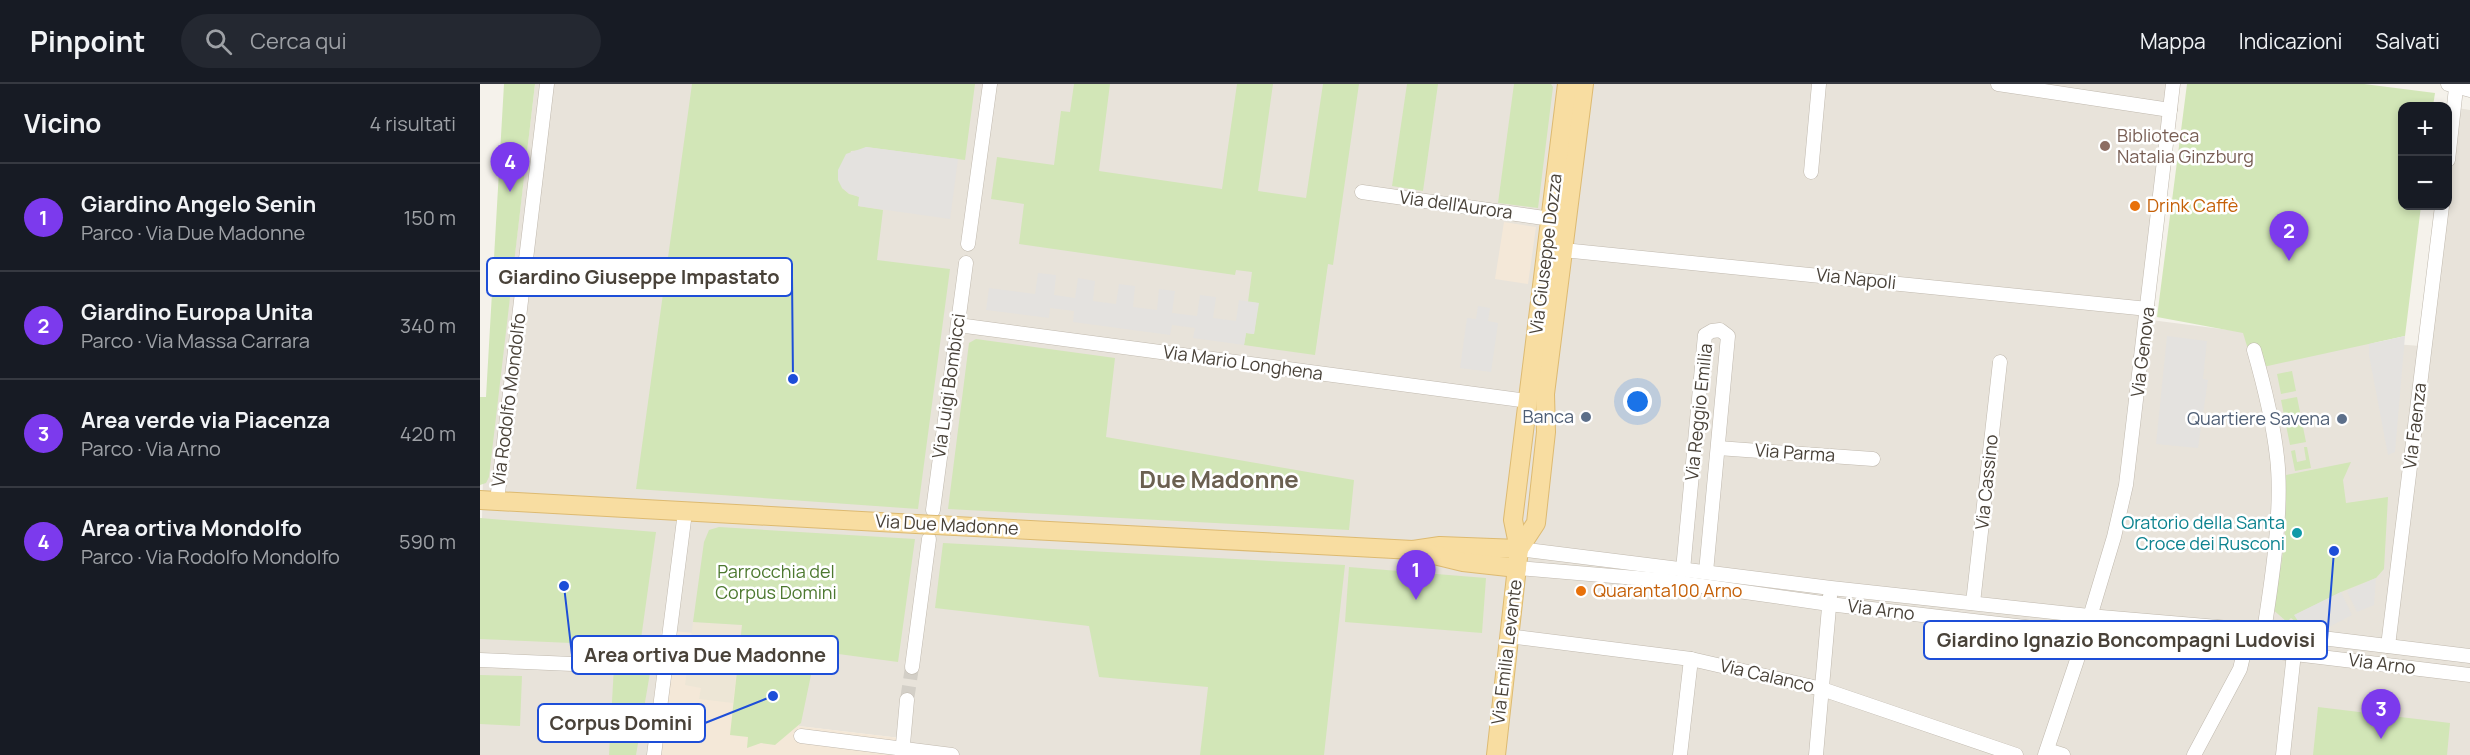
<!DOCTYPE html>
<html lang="it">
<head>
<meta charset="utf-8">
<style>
  :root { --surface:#171b24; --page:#242831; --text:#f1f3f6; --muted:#9ea1a6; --line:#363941; --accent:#7c3aed }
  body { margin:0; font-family:Manrope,sans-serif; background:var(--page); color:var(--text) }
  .controls { position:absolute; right:18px; top:18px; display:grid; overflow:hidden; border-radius:12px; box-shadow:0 3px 9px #0003 }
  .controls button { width:54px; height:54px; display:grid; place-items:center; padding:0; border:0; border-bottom:2px solid var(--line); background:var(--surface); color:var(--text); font:30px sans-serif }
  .you { position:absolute; left:1158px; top:318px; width:21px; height:21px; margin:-15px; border:4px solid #fff; border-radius:50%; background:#1a73e8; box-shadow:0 0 0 9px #1a73e833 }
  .badge { display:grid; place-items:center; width:39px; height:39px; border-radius:50%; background:var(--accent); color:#fff; font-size:20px; font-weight:700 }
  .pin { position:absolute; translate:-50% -50px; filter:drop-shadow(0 2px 3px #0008) }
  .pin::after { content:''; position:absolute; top:32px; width:21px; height:18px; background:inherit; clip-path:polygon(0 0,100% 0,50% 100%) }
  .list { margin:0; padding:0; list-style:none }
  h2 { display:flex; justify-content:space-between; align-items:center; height:78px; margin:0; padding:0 24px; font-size:26px }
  h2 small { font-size:20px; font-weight:400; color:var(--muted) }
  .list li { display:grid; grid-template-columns:39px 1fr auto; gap:18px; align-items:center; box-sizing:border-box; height:108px; padding:0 24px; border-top:2px solid var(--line) }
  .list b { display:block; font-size:22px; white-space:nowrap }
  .list p { margin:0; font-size:20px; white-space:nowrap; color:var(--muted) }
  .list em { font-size:20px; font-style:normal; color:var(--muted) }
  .icon { flex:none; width:33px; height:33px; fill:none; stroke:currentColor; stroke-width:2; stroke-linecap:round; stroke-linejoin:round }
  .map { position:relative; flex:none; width:1990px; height:671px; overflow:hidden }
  header { display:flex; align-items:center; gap:36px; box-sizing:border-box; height:84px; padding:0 30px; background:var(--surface); border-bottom:2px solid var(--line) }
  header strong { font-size:28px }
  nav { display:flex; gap:33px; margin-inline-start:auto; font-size:21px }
  .search { width:420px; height:54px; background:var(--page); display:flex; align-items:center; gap:15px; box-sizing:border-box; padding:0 21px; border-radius:33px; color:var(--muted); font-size:22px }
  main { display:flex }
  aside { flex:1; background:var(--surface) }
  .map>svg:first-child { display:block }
  .residential { fill:#e8e3da }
  .commercial { fill:#f4e8d8 }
  .education { fill:#ede6d6 }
  .green { fill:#d2e6b7 }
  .parking { fill:#e4e2df }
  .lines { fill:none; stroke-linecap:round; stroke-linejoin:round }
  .minor-tunnel { stroke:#d3cfc7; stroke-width:14; stroke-dasharray:14 7; stroke-linecap:butt }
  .minor-casing { stroke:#c0b9ae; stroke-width:15 }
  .major-casing { stroke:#ddba71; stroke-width:20 }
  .minor { stroke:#fff; stroke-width:14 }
  .major { stroke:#f8dda1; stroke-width:18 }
  .major-bridge-casing { stroke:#ddba71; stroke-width:20; stroke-linecap:butt }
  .major-bridge { stroke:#f8dda1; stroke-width:18 }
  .education-dot { fill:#8d6e63; stroke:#fff; stroke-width:2 }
  .food-dot { fill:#e8710a; stroke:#fff; stroke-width:2 }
  .service-dot { fill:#5c6f8a; stroke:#fff; stroke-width:2 }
  .culture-dot { fill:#0f9aa8; stroke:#fff; stroke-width:2 }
  .labels { text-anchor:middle; stroke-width:5; stroke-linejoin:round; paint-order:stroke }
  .education-label { font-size:18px; fill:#785e54; stroke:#fff; text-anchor:start }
  .street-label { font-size:18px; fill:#494239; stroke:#fff }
  .food-label { font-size:18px; fill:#c56008; stroke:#fff; text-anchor:start }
  .service-label { font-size:18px; fill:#4e5e75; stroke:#fff; text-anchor:end }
  .culture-label { font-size:18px; fill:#0d838f; stroke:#fff; text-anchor:end }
  .park-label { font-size:18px; fill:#4c782f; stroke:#fff }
  .district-label { font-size:24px; font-weight:bold; fill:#6b6051; stroke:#fff }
  .leader { fill:none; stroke:#1d4ed8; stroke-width:2 }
  .callout-dot { fill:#1d4ed8; stroke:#fff; stroke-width:2 }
  .callout { fill:#fff; stroke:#1d4ed8; stroke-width:2 }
  .callout-label { font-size:20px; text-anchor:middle; font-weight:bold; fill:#494239 }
</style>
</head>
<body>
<header>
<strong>Pinpoint</strong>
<div class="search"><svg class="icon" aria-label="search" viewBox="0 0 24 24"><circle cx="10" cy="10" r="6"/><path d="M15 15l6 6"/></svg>Cerca qui</div>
<nav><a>Mappa</a><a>Indicazioni</a><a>Salvati</a></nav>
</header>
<main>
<aside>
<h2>Vicino<small>4 risultati</small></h2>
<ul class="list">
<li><span class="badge">1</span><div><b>Giardino Angelo Senin</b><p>Parco · Via Due Madonne</p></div><em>150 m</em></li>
<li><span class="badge">2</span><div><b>Giardino Europa Unita</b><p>Parco · Via Massa Carrara</p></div><em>340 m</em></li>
<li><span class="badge">3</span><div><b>Area verde via Piacenza</b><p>Parco · Via Arno</p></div><em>420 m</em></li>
<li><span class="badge">4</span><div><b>Area ortiva Mondolfo</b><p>Parco · Via Rodolfo Mondolfo</p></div><em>590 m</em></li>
</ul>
</aside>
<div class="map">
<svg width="1990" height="671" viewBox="0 0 1990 671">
  <rect width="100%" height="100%" fill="#f5f2eb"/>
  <path class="residential" d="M 55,0 L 1692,0 L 1663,235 L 1765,248 L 1940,262 L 1968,122 L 1968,50 L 1971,23 L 1990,26 L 1990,671 L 418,671 L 420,654 L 318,642 L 182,546 L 167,671 L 0,671 L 0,434 L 2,434 L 3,394 L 29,219 Z"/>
  <g class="commercial">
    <path d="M 1024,138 L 1056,143 L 1048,200 L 1015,195 Z"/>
    <path d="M 182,546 L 333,560 L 319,642 L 420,654 L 418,671 L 167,671 Z"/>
  </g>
  <path class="education" d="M 213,538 L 262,541 L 253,619 L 219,615 L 221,604 L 205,601 Z"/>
  <g class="green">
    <path d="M 24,0 L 55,0 L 9,393 L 6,399 L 0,401 L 0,313 L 6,313 Z"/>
    <path d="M 212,0 L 495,0 L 485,76 L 386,63 L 383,66 L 371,67 L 362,104 L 369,110 L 380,113 L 378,122 L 403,126 L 397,176 L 470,185 L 438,425 L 156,405 Z"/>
    <path d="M 594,0 L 630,0 L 619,87 L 742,105 L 757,0 L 793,0 L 778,107 L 826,114 L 843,0 L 879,0 L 853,181 L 848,180 L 835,271 L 764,261 L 766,249 L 774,250 L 778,219 L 768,218 L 772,188 L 756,186 L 755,191 L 539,160 L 544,120 L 511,115 L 517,73 L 574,81 L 581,27 L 590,28 Z"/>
    <path d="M 927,0 L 958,0 L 943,107 L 912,102 Z"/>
    <path d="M 1034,0 L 1071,0 L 1073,3 L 1058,124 L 1018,119 Z"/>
    <path d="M 1707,0 L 1884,0 L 1955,9 L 1953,22 L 1922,22 L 1922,122 L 1941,122 L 1925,252 L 1774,285 L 1763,249 L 1677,233 Z"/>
    <path d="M 496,255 L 635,274 L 626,353 L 874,396 L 869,446 L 468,425 L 489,259 Z"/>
    <path d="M 1812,287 L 1816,307 L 1801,310 L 1797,290 Z"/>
    <path d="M 1817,313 L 1826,358 L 1810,361 L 1801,316 Z"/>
    <path d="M 1824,363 L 1827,363 L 1831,384 L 1815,387 L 1811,367 L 1815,366 L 1817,378 L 1826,376 Z"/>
    <path d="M 1871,378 L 1863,396 L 1866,419 L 1908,413 L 1904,485 L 1896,494 L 1861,508 L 1815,531 L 1822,543 L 1811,534 L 1807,538 L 1790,523 L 1801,482 L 1805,453 L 1806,391 Z"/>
    <path d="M 0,434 L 176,448 L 160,562 L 0,555 Z"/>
    <path d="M 239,443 L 435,455 L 418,578 L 336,567 L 321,639 L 295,661 L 281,659 L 267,664 L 268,653 L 250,651 L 262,541 L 213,538 L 224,458 L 229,446 Z"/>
    <path d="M 463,459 L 865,481 L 844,671 L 720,671 L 728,603 L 619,593 L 609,542 L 455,524 Z"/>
    <path d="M 869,483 L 1006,494 L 1002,549 L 865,538 Z"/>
    <path d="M 134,582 L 171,583 L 156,671 L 129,671 Z"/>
    <path d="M 0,591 L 42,592 L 40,642 L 0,640 Z"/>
    <path d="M 1838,623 L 1970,639 L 1967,671 L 1833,671 Z"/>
  </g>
  <g class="parking">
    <path d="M 386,63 L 478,75 L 470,135 L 378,122 L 379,113 L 369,109 L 362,104 L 358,96 L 358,86 L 366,70 Z"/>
    <path d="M 558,189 L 576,191 L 574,211 L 595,214 L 598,194 L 615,197 L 613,217 L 636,220 L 639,200 L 655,202 L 653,223 L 677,226 L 679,205 L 695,207 L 692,229 L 717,232 L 720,211 L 736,213 L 733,234 L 756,237 L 759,216 L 779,219 L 774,250 L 766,249 L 764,261 L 713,254 L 715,244 L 692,241 L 690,251 L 593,238 L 594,227 L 570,224 L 569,234 L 506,226 L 509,204 L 555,210 Z"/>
    <path d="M 998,222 L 1010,224 L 1008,237 L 1018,239 L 1011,288 L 980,284 L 987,234 L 996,235 Z"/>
    <path d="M 1687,252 L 1727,257 L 1723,295 L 1728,296 L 1718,364 L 1676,360 Z"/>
    <path d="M 1925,252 L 1915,368 L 1908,371 L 1889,271 L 1889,260 Z"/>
    <path d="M 1896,494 L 1894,521 L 1877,528 L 1867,507 Z"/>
    <path d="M 1861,508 L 1872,531 L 1845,545 L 1822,543 L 1814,531 Z"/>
  </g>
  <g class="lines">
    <path class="minor-tunnel" d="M 427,616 L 432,583"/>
    <g class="minor-casing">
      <g id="minor">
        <path d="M 1518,0 L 1690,26"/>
        <path d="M 1968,0 L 1990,6"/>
        <path d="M 1968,76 L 1976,4"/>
        <path d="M 1331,88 L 1339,0"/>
        <path d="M 882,108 L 1071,135"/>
        <path d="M 488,160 L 510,0"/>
        <path d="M 1083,166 L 1668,225"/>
        <path d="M 478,241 L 1048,317"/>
        <path d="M 1774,266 C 1784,301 1793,337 1797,373 C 1803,424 1792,496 1784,547"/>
        <path d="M 1238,364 L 1393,375"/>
        <path d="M 17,417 L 67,0"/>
        <path d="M 453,426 L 486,179"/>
        <path d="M 1039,465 L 1351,504 L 1609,532 L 1784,547 L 1990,572"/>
        <path d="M 1037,484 L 1180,496 L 1349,520 L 1604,550 L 1765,564 L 1990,591"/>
        <path d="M 1203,486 L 1225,251 L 1232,247 L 1240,246 L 1248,252 L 1226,488"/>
        <path d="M 1493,519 L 1520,278"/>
        <path d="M 1028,552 L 1211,575 L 1342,605 L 1536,671"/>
        <path d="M 1908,562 L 1962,122"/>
        <path d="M 0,576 L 186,584"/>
        <path d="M 432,583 L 449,455"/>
        <path d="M 321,652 L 472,671"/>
        <path d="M 1567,666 L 1583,671"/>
        <path d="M 174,671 L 205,428"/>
        <path d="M 422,671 L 427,616"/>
        <path d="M 1200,671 L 1211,575"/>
        <path d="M 1336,671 L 1350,512"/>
        <path d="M 1565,671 L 1597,576 L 1634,453 L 1646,401 L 1693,0"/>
        <path d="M 1714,671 L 1760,585 L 1765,564"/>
        <path d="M 1803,671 L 1814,569"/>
      </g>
    </g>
    <g class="major-casing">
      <g id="major">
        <path d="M 0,416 L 436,440"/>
        <path d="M 475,442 L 933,466 L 960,462 L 1039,465"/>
        <path d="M 1039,465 L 1056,439 L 1066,348 L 1065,310 L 1104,0"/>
        <path d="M 946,469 L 983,478 L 1037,484"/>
        <path d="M 1016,671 L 1039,465 L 1033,436 L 1087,0"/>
      </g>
    </g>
    <use href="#minor" class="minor"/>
    <use href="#major" class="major"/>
    <g class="major-bridge-casing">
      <path id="major-bridge" d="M 436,440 L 475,442"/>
    </g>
    <use href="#major-bridge" class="major-bridge"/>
  </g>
  <circle class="education-dot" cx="1625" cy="62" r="6"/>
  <g class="food-dot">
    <circle cx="1655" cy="122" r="6"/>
    <circle cx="1101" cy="507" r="6"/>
  </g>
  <g class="service-dot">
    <circle cx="1106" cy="333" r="6"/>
    <circle cx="1862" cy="335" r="6"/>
  </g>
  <circle class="culture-dot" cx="1817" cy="449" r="6"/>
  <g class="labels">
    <g class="education-label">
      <text x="1637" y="58">Biblioteca<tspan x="1637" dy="21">Natalia Ginzburg</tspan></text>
    </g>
    <g class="street-label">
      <text transform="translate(976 121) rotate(8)" y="6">Via dell'Aurora</text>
      <text transform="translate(1066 170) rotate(-83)" y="6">Via Giuseppe Dozza</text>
      <text transform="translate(1376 195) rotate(6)" y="6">Via Napoli</text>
      <text transform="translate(1663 268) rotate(-83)" y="6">Via Genova</text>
      <text transform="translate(763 279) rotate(8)" y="6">Via Mario Longhena</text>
      <text transform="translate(469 302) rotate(-82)" y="6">Via Luigi Bombicci</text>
      <text transform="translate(29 316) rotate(-83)" y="6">Via Rodolfo Mondolfo</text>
      <text transform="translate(1219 328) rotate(-84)" y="6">Via Reggio Emilia</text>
      <text transform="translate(1935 342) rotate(-83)" y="6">Via Faenza</text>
      <text transform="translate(1315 369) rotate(4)" y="6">Via Parma</text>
      <text transform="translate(1507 398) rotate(-84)" y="6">Via Cassino</text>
      <text transform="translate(467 441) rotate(3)" y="6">Via Due Madonne</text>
      <text transform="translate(1401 526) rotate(7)" y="6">Via Arno</text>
      <text transform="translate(1027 568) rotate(-83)" y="6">Via Emilia Levante</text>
      <text transform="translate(1902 580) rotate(7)" y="6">Via Arno</text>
      <text transform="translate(1287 592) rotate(13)" y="6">Via Calanco</text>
    </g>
    <g class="food-label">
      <text x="1667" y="128">Drink Caffè</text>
      <text x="1113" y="513">Quaranta100 Arno</text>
    </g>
    <g class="service-label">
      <text x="1094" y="339">Banca</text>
      <text x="1850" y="341">Quartiere Savena</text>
    </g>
    <g class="culture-label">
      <text x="1805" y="445">Oratorio della Santa<tspan x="1805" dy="21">Croce dei Rusconi</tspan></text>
    </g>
    <g class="park-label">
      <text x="296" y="494">Parrocchia del<tspan x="296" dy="21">Corpus Domini</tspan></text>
    </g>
    <g class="district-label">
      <text x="739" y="404">Due Madonne</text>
    </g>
  </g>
  <path class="leader" d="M313 295L312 193M1854 467L1847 556M84 502L92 571M293 612L225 639"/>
  <g class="callout-dot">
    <circle cx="313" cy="295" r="6"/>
    <circle cx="1854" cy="467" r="6"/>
    <circle cx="84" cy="502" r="6"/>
    <circle cx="293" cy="612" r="6"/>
  </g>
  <g class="callout">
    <rect x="7" y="174" width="305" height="38" rx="6"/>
    <rect x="1444" y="537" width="403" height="38" rx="6"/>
    <rect x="92" y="552" width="266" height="38" rx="6"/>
    <rect x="58" y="620" width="167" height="38" rx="6"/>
  </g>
  <g class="callout-label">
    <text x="159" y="200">Giardino Giuseppe Impastato</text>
    <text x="1646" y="563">Giardino Ignazio Boncompagni Ludovisi</text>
    <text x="225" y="578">Area ortiva Due Madonne</text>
    <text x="141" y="646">Corpus Domini</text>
  </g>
</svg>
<div class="controls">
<button>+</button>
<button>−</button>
</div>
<div class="you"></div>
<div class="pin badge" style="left:936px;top:516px">1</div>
<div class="pin badge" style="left:1809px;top:177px">2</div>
<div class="pin badge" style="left:1901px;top:655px">3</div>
<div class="pin badge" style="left:30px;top:108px">4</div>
</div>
</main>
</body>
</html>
